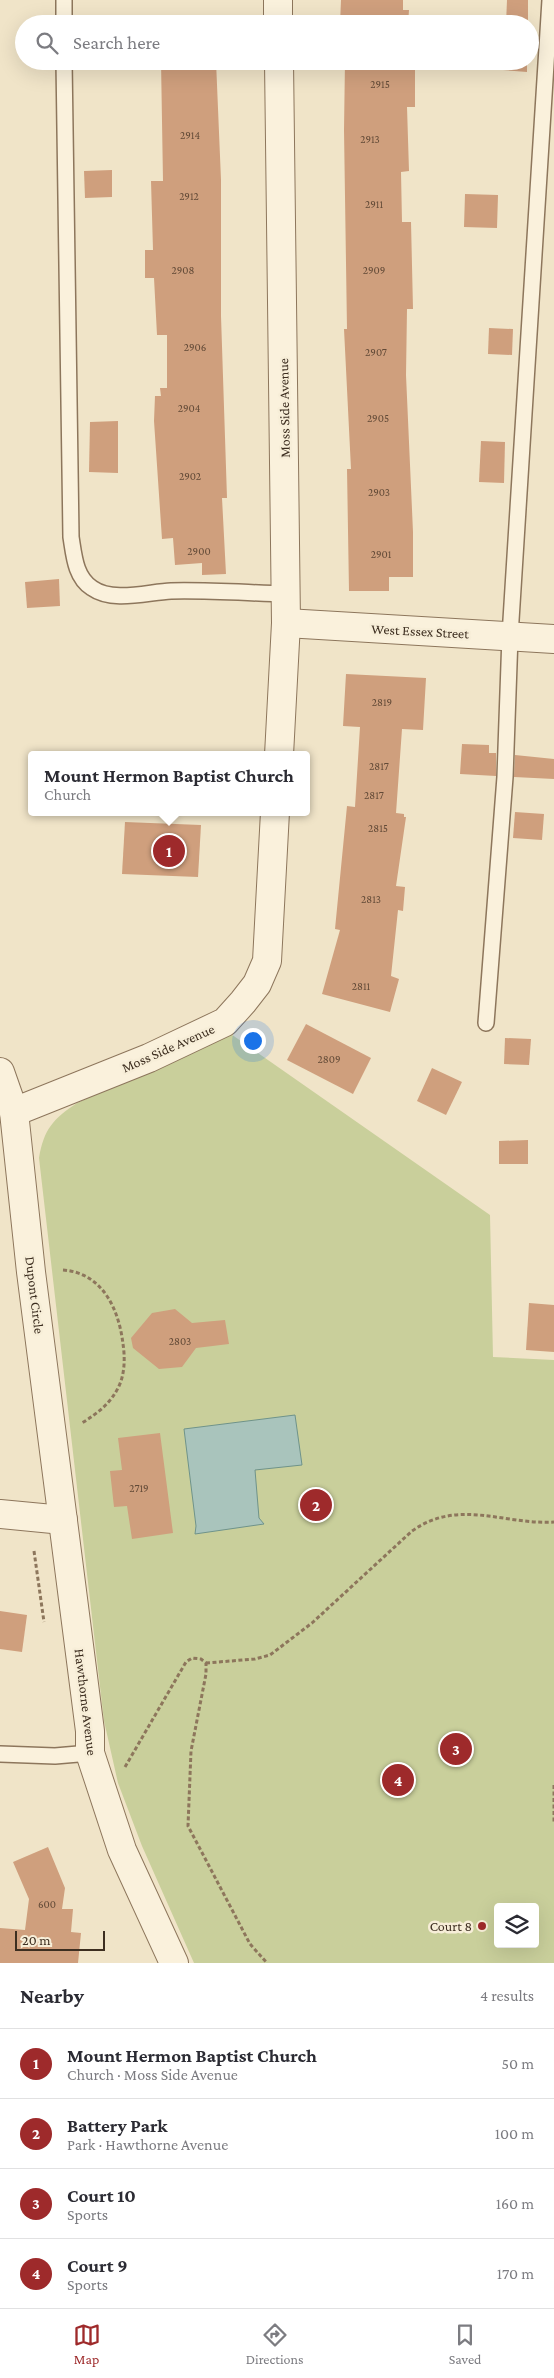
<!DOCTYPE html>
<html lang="en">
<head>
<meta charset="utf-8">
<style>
  :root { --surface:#fff; --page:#f2f2f3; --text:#2b2b33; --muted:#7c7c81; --line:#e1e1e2; --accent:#9e2a2b }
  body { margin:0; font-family:"Crimson Pro",serif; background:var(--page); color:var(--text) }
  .controls { position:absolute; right:15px; bottom:15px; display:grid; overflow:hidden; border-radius:5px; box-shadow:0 5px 20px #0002 }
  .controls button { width:45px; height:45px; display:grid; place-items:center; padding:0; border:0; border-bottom:1px solid var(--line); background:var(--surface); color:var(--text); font:25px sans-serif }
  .scale { position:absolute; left:15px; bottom:12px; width:90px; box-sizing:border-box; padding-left:5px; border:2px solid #3d2e20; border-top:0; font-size:14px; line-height:18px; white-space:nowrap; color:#3d2e20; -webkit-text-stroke:4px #f7eed8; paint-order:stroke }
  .you { position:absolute; left:252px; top:1040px; width:18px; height:18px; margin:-12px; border:4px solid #fff; border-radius:50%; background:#1a73e8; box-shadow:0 0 0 8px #1a73e833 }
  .badge { display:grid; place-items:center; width:32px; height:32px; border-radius:50%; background:var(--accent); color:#fff; font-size:16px; font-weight:700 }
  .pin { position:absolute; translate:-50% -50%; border:2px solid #fff; box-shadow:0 1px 5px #0006 }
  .popup { position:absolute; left:28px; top:751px; width:282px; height:65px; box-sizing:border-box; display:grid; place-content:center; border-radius:5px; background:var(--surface); filter:drop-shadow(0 1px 4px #0005); font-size:16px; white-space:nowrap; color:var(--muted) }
  .popup b { font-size:19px; color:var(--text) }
  .popup::after { content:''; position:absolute; left:50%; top:100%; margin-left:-10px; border:10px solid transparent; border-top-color:var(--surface) }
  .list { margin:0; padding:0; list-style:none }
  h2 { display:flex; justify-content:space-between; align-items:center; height:65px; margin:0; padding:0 20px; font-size:21px }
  h2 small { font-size:16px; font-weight:400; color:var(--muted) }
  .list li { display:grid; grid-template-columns:32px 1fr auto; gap:15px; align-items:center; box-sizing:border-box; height:70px; padding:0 20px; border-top:1px solid var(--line) }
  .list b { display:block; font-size:19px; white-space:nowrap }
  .list p { margin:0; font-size:16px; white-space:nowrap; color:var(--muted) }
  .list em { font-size:16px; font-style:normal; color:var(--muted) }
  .icon { flex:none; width:28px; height:28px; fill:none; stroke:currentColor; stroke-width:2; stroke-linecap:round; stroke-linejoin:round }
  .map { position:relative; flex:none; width:554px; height:1963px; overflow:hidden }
  .search { position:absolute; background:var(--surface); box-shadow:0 5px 20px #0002; left:15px; right:15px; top:15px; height:55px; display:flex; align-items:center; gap:12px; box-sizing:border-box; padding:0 18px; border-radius:28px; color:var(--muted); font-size:19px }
  .sheet { height:345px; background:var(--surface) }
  nav { display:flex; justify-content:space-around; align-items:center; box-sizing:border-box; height:70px; border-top:1px solid var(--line); background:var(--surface); font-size:14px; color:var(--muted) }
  nav a { display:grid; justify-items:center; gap:2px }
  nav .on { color:var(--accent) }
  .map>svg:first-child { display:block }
  .green { fill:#c9cf9b; fill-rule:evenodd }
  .water { fill:#a9c4bc; stroke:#6f938a }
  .building { fill:#cf9f7d }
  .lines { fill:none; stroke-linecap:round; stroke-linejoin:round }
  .lane-casing { stroke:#8d765c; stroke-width:18 }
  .street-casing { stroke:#8d765c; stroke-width:30 }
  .path { stroke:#8d765c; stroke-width:3; stroke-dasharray:4 2.5; stroke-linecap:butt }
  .lane { stroke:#faf1dc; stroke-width:15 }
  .street { stroke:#faf1dc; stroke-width:28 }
  .poi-dot { fill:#9e2a2b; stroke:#f7eed8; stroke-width:2 }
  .labels { text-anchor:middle; stroke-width:5; stroke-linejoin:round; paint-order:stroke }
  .number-label { font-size:11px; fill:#624a37 }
  .street-label { font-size:14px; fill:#3d2e20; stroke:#f7eed8 }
  .poi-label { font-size:14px; fill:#3d2e20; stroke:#f7eed8; text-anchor:end }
</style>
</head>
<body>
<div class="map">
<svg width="554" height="1963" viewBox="0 0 554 1963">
  <rect width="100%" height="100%" fill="#f0e4c8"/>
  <path class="green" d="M 228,1032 L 490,1215 L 493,1357 L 554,1360 L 554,1963 L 194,1963 L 142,1846 L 118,1783 L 104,1721 L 39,1158 C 44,1129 53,1119 77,1103 ZM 498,1907 L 535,1907 L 535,1944 L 498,1944 Z"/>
  <path class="water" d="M 295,1415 L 302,1465 L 255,1470 L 259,1518 L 264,1524 L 195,1534 L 196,1526 L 184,1429 Z"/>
  <g class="building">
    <path d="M 341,0 L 403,0 L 403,10 L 409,10 L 408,24 L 340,24 Z"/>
    <path d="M 507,0 L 528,0 L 528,24 L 506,24 Z"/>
    <path d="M 161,61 L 216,61 L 221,180 L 221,316 L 227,498 L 222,498 L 226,574 L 202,575 L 202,563 L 175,565 L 173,538 L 162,539 L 154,421 L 155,396 L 161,396 L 160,388 L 167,388 L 167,335 L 157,335 L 154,278 L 145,278 L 145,250 L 153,250 L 151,181 L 163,181 Z"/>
    <path d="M 345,61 L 415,61 L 415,107 L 407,107 L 409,171 L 401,172 L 402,222 L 411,222 L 413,309 L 407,309 L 406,375 L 413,532 L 413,577 L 389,577 L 389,591 L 349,591 L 347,469 L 351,469 L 344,329 L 347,329 L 344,130 Z"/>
    <path d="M 504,61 L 527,61 L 527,72 L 503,70 Z"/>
    <path d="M 112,170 L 112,197 L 85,198 L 84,171 Z"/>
    <path d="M 465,194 L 498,195 L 497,228 L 464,227 Z"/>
    <path d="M 489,328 L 513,329 L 512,355 L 488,354 Z"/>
    <path d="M 118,421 L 118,473 L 89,472 L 90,422 Z"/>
    <path d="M 481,441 L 505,442 L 504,483 L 479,482 Z"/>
    <path d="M 59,579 L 60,606 L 27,608 L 25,582 Z"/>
    <path d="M 346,674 L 426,678 L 423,730 L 402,729 L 396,813 L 404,814 L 404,817 L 406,817 L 396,886 L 405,887 L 403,911 L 398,910 L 391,976 L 399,979 L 390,1012 L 322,994 L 340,930 L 335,929 L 347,806 L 355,807 L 360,727 L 343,726 Z"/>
    <path d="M 462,744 L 489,745 L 489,753 L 496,753 L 496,776 L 460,774 Z"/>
    <path d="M 515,755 L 554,759 L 554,779 L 514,777 Z"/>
    <path d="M 515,812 L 544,814 L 542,840 L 513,838 Z"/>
    <path d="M 125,822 L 201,825 L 198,877 L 122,874 Z"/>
    <path d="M 306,1024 L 371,1058 L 353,1094 L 287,1060 Z"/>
    <path d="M 505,1038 L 531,1039 L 529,1065 L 504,1064 Z"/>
    <path d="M 432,1068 L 462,1082 L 446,1115 L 417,1101 Z"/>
    <path d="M 528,1140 L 528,1164 L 499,1164 L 499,1141 Z"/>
    <path d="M 529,1303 L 554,1305 L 554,1352 L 526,1350 Z"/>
    <path d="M 175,1309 L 192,1323 L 225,1320 L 229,1344 L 196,1348 L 182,1367 L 159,1369 L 133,1348 L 131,1338 L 152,1313 Z"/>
    <path d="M 160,1433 L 173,1533 L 132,1539 L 127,1506 L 114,1507 L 110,1471 L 122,1470 L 118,1438 Z"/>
    <path d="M 0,1611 L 27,1615 L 22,1652 L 0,1649 Z"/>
    <path d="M 48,1847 L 65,1888 L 62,1909 L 73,1909 L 71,1932 L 81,1933 L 78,1963 L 0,1963 L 0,1928 L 25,1930 L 29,1899 L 13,1862 Z"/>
  </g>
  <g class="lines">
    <g class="lane-casing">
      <g id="lane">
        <path d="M 64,0 L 64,24"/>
        <path d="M 64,61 L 71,537 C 74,555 75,577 92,588 C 113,603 148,592 171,591 C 209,590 248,593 286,594"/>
        <path d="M 486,1023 L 505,777 L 510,636 L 550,0"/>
        <path d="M 0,1754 L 55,1756 L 90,1753"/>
      </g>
    </g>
    <g class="street-casing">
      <g id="street">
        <path d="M 278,0 L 278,24"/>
        <path d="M 286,623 L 554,639"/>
        <path d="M 279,755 L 286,623 L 279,61"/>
        <path d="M 0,1072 L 14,1112 L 31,1272 L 90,1731 L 90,1753 L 122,1850 L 174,1963"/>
        <path d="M 14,1112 L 149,1058 L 225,1022 L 243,1002 L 257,984 L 267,961 L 275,812"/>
        <path d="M 0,1514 L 63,1520"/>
      </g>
    </g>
    <g class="path">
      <path d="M 63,1270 C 103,1273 119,1310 123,1344 C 125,1357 125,1373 119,1386 C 111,1403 98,1413 82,1423"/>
      <path d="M 34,1551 L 44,1622"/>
      <path d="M 206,1663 L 255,1659 L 270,1655 L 312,1623 L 412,1531 C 459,1498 503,1525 554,1522"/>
      <path d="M 125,1767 L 186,1662 L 192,1658 L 201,1659 L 206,1663 L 206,1674 L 191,1751 L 188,1826 L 250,1944 L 267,1963"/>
      <path d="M 554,1785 L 554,1824"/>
    </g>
    <use href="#lane" class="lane"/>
    <use href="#street" class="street"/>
  </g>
  <circle class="poi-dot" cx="482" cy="1926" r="5"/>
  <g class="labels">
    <g class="number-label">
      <text x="380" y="88">2915</text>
      <text x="190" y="139">2914</text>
      <text x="370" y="143">2913</text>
      <text x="189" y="200">2912</text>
      <text x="374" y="208">2911</text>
      <text x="183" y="274">2908</text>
      <text x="374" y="274">2909</text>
      <text x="195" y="351">2906</text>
      <text x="376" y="356">2907</text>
      <text x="189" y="412">2904</text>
      <text x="378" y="422">2905</text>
      <text x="190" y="480">2902</text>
      <text x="379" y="496">2903</text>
      <text x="199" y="555">2900</text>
      <text x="381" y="558">2901</text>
      <text x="382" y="706">2819</text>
      <text x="379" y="770">2817</text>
      <text x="374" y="799">2817</text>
      <text x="378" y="832">2815</text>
      <text x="371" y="903">2813</text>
      <text x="361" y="990">2811</text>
      <text x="329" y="1063">2809</text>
      <text x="180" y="1345">2803</text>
      <text x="139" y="1492">2719</text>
      <text x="47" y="1908">600</text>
    </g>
    <g class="street-label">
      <text transform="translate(284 408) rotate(-91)" y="5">Moss Side Avenue</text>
      <text transform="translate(420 631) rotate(3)" y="5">West Essex Street</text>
      <text transform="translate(168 1048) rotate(-24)" y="5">Moss Side Avenue</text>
      <text transform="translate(35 1295) rotate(83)" y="5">Dupont Circle</text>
      <text transform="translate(86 1702) rotate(83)" y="5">Hawthorne Avenue</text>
    </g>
    <g class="poi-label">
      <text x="472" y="1931">Court 8</text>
    </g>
  </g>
</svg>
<div class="controls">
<button><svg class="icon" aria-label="layers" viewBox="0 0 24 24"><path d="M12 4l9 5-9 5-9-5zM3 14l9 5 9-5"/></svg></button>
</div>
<div class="scale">20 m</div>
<div class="you"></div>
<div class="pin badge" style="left:169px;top:851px">1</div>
<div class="popup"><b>Mount Hermon Baptist Church</b>Church</div>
<div class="pin badge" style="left:316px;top:1505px">2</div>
<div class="pin badge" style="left:456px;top:1749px">3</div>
<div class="pin badge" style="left:398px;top:1780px">4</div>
<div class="search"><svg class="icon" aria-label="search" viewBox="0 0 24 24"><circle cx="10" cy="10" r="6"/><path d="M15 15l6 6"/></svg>Search here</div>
</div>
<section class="sheet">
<h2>Nearby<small>4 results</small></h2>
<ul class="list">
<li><span class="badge">1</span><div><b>Mount Hermon Baptist Church</b><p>Church · Moss Side Avenue</p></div><em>50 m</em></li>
<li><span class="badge">2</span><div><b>Battery Park</b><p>Park · Hawthorne Avenue</p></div><em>100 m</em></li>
<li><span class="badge">3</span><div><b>Court 10</b><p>Sports</p></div><em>160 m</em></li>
<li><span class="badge">4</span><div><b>Court 9</b><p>Sports</p></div><em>170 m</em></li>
</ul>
</section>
<nav>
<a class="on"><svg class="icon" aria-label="map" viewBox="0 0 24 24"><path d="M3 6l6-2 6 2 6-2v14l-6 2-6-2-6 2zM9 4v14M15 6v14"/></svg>Map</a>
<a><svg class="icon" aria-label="directions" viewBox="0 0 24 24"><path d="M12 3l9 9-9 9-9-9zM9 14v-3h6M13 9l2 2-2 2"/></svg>Directions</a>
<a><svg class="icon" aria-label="saved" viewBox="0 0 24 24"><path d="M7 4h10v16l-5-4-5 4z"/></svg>Saved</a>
</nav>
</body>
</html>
